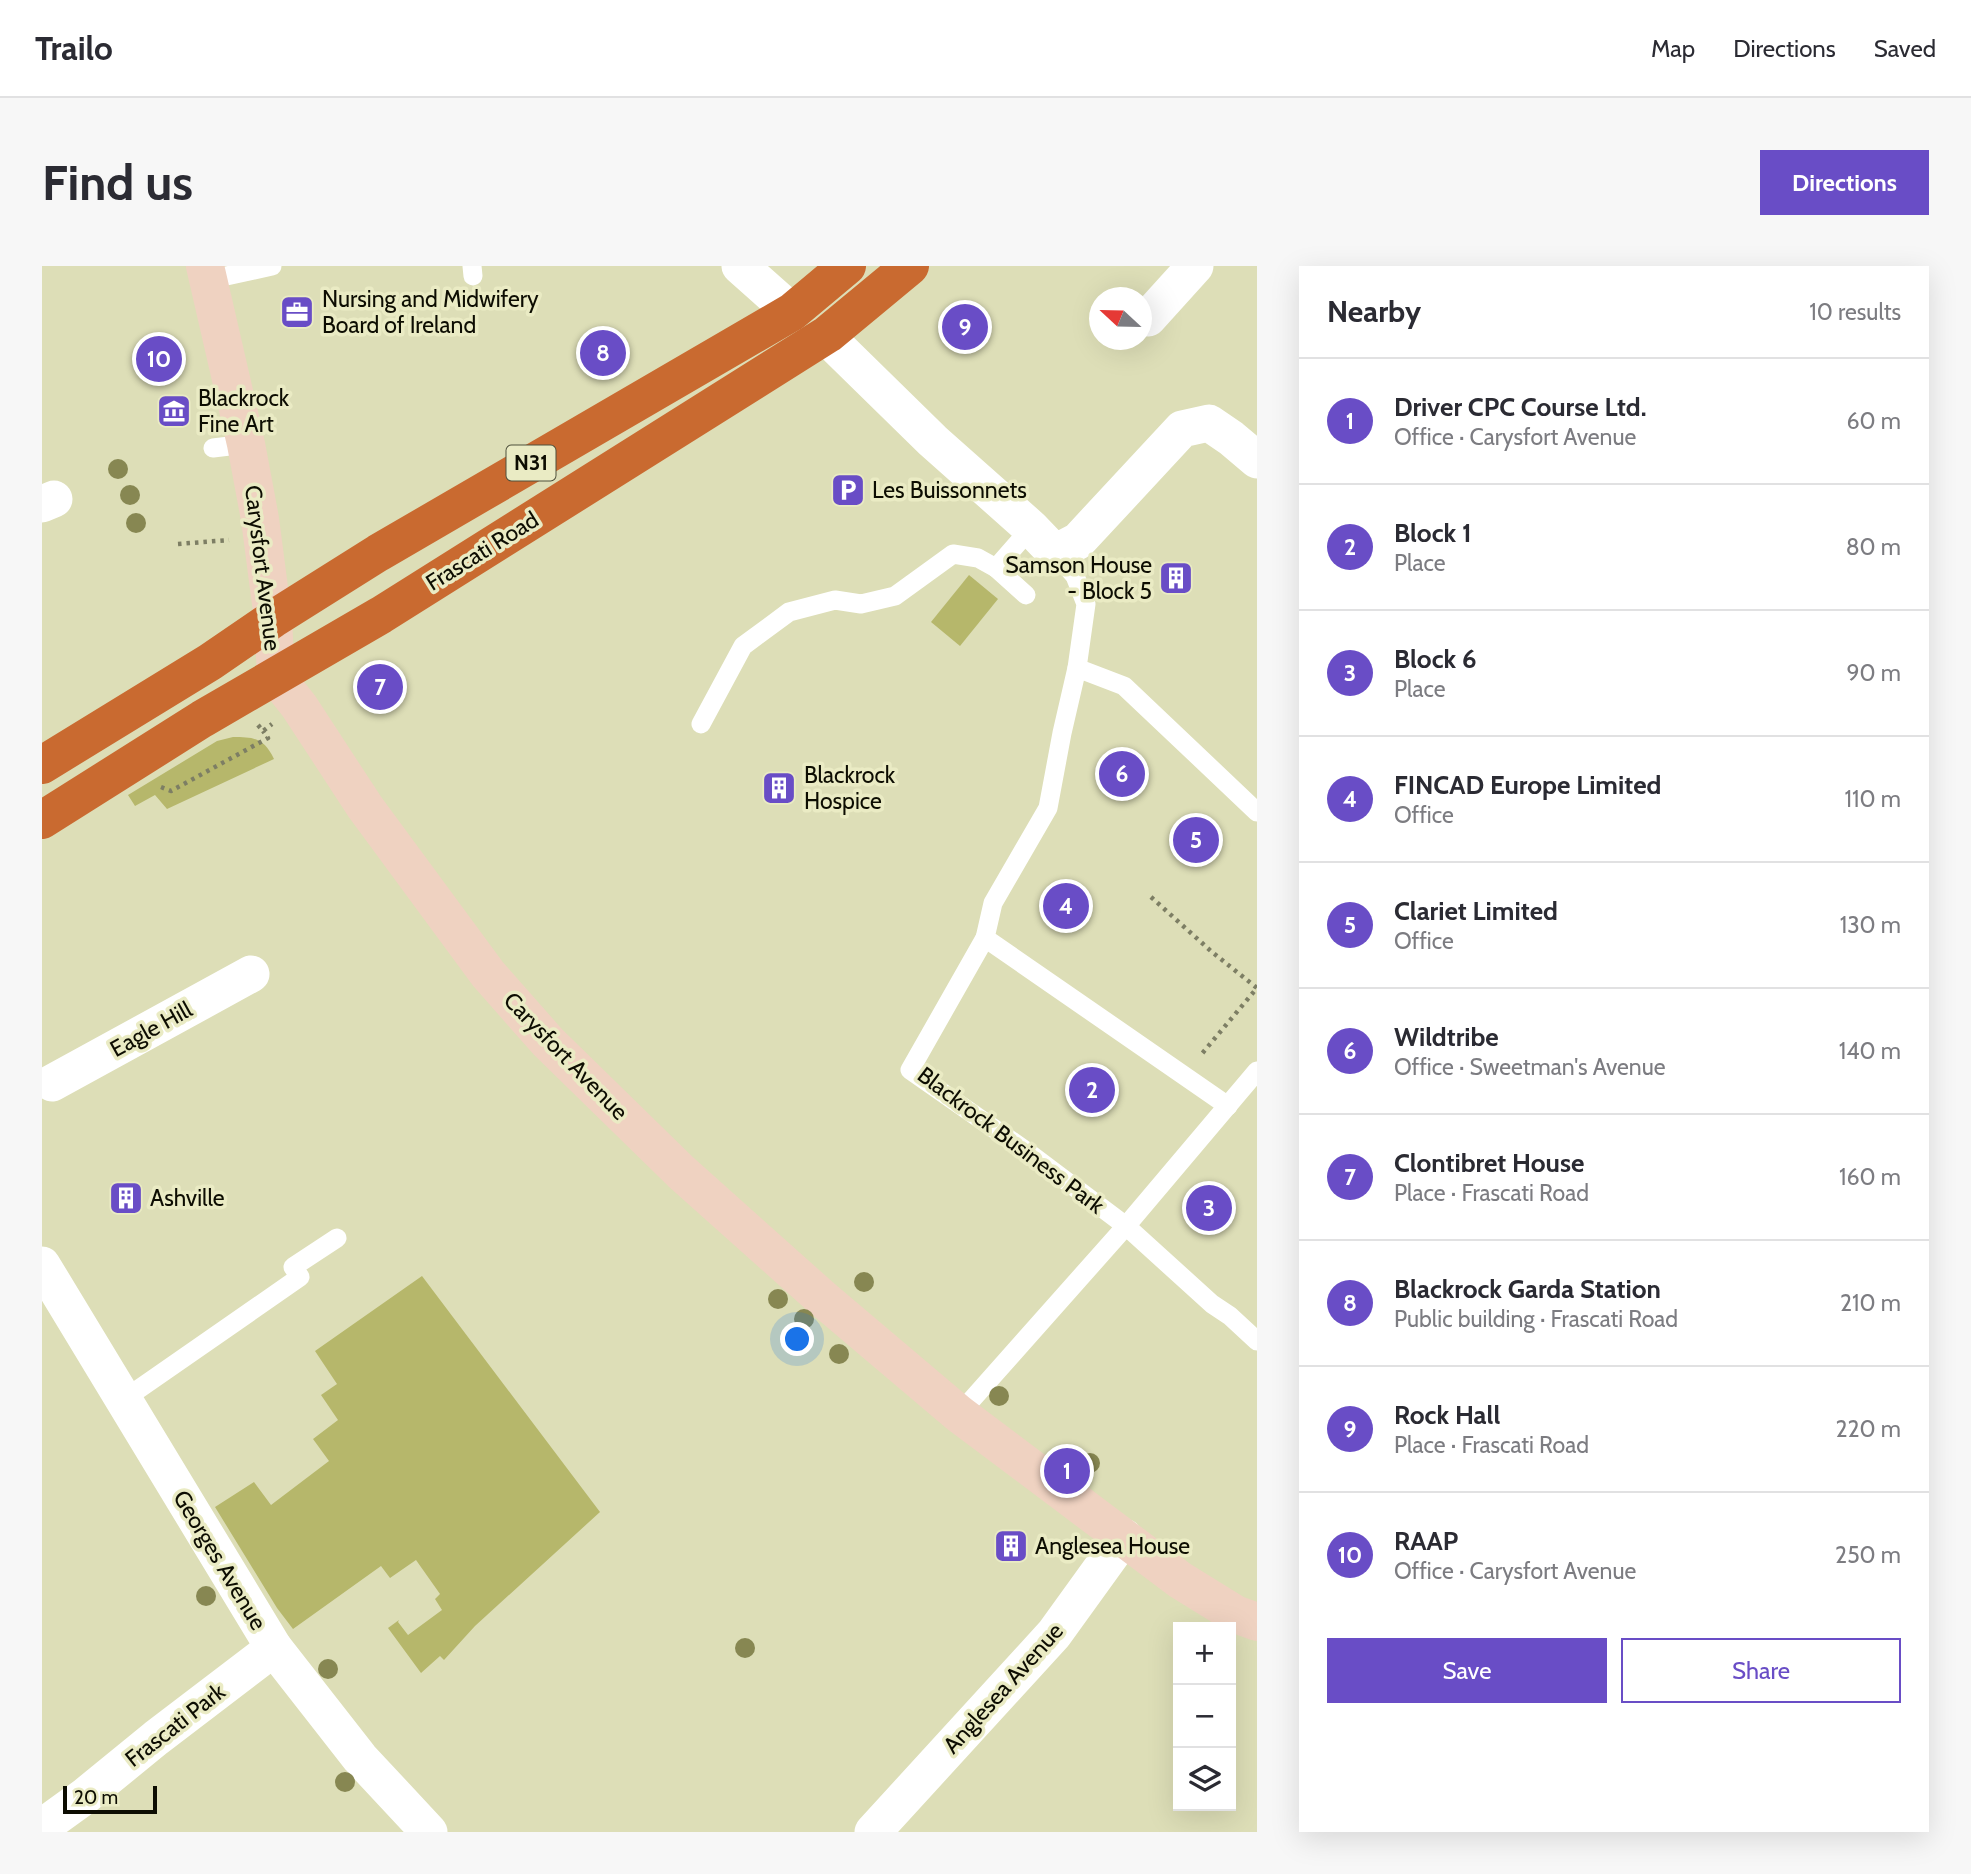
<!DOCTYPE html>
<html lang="en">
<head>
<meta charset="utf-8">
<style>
  :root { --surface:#fff; --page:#f7f7f7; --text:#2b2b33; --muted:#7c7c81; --line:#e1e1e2; --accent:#694dc6 }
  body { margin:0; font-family:Cabin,sans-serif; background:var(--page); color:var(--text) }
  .controls { position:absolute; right:21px; bottom:21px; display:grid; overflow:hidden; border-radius:0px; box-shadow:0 7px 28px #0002 }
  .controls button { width:63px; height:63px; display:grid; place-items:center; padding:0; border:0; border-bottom:2px solid var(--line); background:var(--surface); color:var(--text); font:35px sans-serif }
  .compass { position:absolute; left:1047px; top:21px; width:63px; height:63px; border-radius:50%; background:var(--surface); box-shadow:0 7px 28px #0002; rotate:292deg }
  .scale { position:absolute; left:21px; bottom:18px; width:94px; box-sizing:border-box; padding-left:7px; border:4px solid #0d0d02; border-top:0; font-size:19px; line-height:24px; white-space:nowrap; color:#0d0d02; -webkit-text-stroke:5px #eaebc4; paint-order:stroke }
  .you { position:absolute; left:756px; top:1074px; width:24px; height:24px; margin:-18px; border:5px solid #fff; border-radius:50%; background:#1a73e8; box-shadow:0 0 0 10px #1a73e833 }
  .badge { display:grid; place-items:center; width:46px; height:46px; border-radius:50%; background:var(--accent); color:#fff; font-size:23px; font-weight:700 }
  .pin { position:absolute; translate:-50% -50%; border:4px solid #fff; box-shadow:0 2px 7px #0006 }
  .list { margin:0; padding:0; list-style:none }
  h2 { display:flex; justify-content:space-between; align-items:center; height:91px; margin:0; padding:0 28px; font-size:30px }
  h2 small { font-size:23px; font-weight:400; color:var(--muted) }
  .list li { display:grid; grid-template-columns:46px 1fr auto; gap:21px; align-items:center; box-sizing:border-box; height:126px; padding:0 28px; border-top:2px solid var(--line) }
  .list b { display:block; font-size:26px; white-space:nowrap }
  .list p { margin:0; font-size:23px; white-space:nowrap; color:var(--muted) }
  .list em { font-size:23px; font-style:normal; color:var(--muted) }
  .actions { display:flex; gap:14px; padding:21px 28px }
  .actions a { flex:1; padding:16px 0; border:2px solid var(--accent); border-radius:0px; text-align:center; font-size:24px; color:var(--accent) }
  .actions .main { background:var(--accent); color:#fff }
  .icon { flex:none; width:38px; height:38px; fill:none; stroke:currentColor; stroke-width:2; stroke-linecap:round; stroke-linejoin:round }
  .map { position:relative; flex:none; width:1215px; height:1566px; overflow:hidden; border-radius:0px }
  header { display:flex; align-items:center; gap:42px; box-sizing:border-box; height:98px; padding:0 35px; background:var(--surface); border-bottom:2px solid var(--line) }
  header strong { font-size:33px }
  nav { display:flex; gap:38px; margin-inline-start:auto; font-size:24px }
  .intro { display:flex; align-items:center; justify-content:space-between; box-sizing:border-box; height:168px; padding:0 42px }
  h1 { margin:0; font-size:49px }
  .button { padding:18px 32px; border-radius:0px; background:var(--accent); color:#fff; font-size:24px; font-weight:700 }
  main { display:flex; gap:42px; padding:0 42px }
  aside { flex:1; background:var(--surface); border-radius:0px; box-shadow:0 7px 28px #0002 }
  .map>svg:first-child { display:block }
  .green { fill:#b6b76b }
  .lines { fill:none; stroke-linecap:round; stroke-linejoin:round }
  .path { stroke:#7d7e64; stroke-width:4.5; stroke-dasharray:3.5 5; stroke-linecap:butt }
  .lane { stroke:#fff; stroke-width:19 }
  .street { stroke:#fff; stroke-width:37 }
  .secondary { stroke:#efd2c1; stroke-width:38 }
  .highway { stroke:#c96a30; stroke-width:38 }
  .tree { fill:#878752 }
  .labels { text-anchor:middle; stroke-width:7; stroke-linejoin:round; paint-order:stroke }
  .shield { fill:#eaebc4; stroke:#4f503c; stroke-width:2 }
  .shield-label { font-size:21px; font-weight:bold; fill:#0d0d02 }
  .poi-label { font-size:23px; fill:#0d0d02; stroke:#eaebc4; text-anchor:start }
  .street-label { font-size:23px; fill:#0d0d02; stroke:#eaebc4 }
</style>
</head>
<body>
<header>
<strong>Trailo</strong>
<nav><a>Map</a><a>Directions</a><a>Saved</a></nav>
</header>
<div class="intro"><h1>Find us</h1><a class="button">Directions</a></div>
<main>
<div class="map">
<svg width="1215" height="1566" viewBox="0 0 1215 1566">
  <rect width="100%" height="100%" fill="#dddeb7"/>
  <g class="green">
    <path d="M 927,309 L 956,333 L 918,380 L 889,356 Z"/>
    <path d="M 191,471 C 212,471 222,472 232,493 L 125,543 L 113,529 L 93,540 L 86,529 L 175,475 Z"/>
    <path d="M 380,1010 L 558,1246 L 433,1360 L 402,1394 L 398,1390 L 379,1407 L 346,1362 L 357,1354 L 356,1356 L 366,1369 L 400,1344 L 393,1333 L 398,1328 L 374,1294 L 348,1312 L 339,1300 L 251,1363 L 235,1342 L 173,1241 L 212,1216 L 229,1239 L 287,1195 L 271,1173 L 296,1154 L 279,1129 L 295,1118 L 273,1085 Z"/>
  </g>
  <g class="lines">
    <g class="path">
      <path d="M 136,278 L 187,274"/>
      <path d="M 216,459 L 221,465 L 230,458"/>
      <path d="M 119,521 L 129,525 L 226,472 L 221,465"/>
      <path d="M 1109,631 L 1170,686 L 1215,722 L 1158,790"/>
    </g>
    <g class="lane">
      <path d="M 430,0 L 431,10"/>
      <path d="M 166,14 L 230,0"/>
      <path d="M 171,182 L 204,178"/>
      <path d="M 1013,287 L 1033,310 L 1044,338 L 1035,402 L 1082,420 L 1215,546"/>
      <path d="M 984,329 L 954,302 L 989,262"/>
      <path d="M 1035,402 L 1020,467 L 1006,542 L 951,637 L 943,672 L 1186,840"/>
      <path d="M 659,458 L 701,380 L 747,346 L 793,334 L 819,338 L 853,330 L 911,288 L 936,292 L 954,302"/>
      <path d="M 943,672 L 868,804 L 987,887 L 1084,960 L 1170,1038 L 1188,1050 L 1215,1075"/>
      <path d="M 81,1134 L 258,1011 L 251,1001 L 295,972"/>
      <path d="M 917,1148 L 1084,960 L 1215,805"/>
    </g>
    <g class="street">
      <path d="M 698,0 L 750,46"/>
      <path d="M 1106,52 L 1153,0"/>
      <path d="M 786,68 L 795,81 L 891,175 L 989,262 L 1013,287 L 1036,275 L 1140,163 L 1167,157 L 1189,172 L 1215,194"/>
      <path d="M 0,238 L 12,233"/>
      <path d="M 10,817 L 209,708"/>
      <path d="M 0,999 L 232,1382 L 318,1492 L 387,1566"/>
      <path d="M 0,1561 L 43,1530 L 114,1472 L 232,1382"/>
      <path d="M 831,1566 L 1012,1368 L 1082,1271"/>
    </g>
    <path class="secondary" d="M 163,0 L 204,178 L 218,253 L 231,353 L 234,411 L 257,440 L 323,541 L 446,708 L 506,776 L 639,906 L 780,1032 L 917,1148 L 1138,1314 L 1193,1348 L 1215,1356"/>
    <g class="highway">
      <path d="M 0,499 L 168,396 L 231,353 L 336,287 L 750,46 L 805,0"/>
      <path d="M 0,554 L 160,453 L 339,349 L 786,68 L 868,0"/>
    </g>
  </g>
  <g class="tree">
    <circle cx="76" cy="203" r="10"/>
    <circle cx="88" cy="229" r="10"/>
    <circle cx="94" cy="257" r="10"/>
    <circle cx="822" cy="1016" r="10"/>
    <circle cx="736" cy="1033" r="10"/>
    <circle cx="762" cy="1053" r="10"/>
    <circle cx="797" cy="1088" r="10"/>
    <circle cx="957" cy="1130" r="10"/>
    <circle cx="1048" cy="1197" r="10"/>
    <circle cx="164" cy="1330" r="10"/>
    <circle cx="703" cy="1382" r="10"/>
    <circle cx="286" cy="1403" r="10"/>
    <circle cx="303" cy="1516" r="10"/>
  </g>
  <defs>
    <g id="office-square" transform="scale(1.75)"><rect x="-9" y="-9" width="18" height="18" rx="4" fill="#694dc6" stroke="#eaebc4"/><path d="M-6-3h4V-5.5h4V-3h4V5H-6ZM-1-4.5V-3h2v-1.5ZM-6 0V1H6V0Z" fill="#fff"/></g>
    <g id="museum-square" transform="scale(1.75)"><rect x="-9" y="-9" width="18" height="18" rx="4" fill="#694dc6" stroke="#eaebc4"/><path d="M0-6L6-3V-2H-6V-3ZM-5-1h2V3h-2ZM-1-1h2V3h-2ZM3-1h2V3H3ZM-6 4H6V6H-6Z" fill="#fff"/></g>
    <g id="parking-square" transform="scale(1.75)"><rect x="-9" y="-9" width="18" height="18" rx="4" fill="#694dc6" stroke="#eaebc4"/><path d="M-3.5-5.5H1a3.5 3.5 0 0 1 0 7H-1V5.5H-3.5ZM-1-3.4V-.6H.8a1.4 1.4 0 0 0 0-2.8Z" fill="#fff"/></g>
    <g id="building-square" transform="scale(1.75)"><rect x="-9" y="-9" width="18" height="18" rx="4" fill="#694dc6" stroke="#eaebc4"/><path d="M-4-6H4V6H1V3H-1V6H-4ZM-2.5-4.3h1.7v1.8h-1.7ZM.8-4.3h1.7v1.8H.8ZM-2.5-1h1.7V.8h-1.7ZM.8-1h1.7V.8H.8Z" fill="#fff"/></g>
  </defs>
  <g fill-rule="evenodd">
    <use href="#office-square" x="255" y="46"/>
    <use href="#museum-square" x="132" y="145"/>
    <use href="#parking-square" x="806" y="224"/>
    <use href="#building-square" x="1134" y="312"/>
    <use href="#building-square" x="737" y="522"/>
    <use href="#building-square" x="84" y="932"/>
    <use href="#building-square" x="969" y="1280"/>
  </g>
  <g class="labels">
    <rect class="shield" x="464.5" y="179.5" width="49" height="35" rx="5"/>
    <g class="shield-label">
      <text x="489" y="204">N31</text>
    </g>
    <g class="poi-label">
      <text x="280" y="41">Nursing and Midwifery<tspan x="280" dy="26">Board of Ireland</tspan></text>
      <text x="156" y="140">Blackrock<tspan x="156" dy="26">Fine Art</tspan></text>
      <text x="830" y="232">Les Buissonnets</text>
      <text x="1110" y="307" text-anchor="end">Samson House<tspan x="1110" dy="26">- Block 5</tspan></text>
      <text x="762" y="517">Blackrock<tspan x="762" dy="26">Hospice</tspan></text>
      <text x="108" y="940">Ashville</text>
      <text x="993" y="1288">Anglesea House</text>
    </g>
    <g class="street-label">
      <text transform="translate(440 285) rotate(-32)" y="8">Frascati Road</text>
      <text transform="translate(221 302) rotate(83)" y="8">Carysfort Avenue</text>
      <text transform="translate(109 763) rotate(-29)" y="8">Eagle Hill</text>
      <text transform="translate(524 790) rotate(46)" y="8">Carysfort Avenue</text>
      <text transform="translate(969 874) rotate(37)" y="8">Blackrock Business Park</text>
      <text transform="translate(178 1294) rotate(59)" y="8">Georges Avenue</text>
      <text transform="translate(961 1422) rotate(-48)" y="8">Anglesea Avenue</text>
      <text transform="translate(133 1459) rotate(-38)" y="8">Frascati Park</text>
    </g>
  </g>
</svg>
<div class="controls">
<button>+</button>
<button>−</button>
<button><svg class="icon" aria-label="layers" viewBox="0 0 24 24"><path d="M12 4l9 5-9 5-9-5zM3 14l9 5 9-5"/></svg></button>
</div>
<svg class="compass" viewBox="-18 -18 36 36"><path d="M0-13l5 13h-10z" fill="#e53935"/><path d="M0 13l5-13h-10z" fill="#7c7c81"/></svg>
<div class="scale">20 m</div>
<div class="you"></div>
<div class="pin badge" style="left:1025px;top:1205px">1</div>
<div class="pin badge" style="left:1050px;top:824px">2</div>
<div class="pin badge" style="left:1167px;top:942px">3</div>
<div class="pin badge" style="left:1024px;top:640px">4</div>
<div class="pin badge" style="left:1154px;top:574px">5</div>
<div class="pin badge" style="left:1080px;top:508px">6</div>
<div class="pin badge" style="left:338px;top:421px">7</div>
<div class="pin badge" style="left:561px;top:87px">8</div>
<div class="pin badge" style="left:923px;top:61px">9</div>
<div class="pin badge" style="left:117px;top:93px">10</div>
</div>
<aside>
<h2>Nearby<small>10 results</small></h2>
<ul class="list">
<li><span class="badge">1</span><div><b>Driver CPC Course Ltd.</b><p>Office · Carysfort Avenue</p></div><em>60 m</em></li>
<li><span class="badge">2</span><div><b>Block 1</b><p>Place</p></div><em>80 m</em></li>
<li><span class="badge">3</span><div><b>Block 6</b><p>Place</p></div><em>90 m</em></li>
<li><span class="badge">4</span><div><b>FINCAD Europe Limited</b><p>Office</p></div><em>110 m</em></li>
<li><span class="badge">5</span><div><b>Clariet Limited</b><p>Office</p></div><em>130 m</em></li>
<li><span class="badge">6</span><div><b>Wildtribe</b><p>Office · Sweetman's Avenue</p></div><em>140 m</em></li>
<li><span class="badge">7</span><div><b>Clontibret House</b><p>Place · Frascati Road</p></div><em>160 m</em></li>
<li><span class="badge">8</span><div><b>Blackrock Garda Station</b><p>Public building · Frascati Road</p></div><em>210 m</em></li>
<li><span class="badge">9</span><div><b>Rock Hall</b><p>Place · Frascati Road</p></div><em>220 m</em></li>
<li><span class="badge">10</span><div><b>RAAP</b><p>Office · Carysfort Avenue</p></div><em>250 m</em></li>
</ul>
<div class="actions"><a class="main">Save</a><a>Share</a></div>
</aside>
</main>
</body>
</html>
